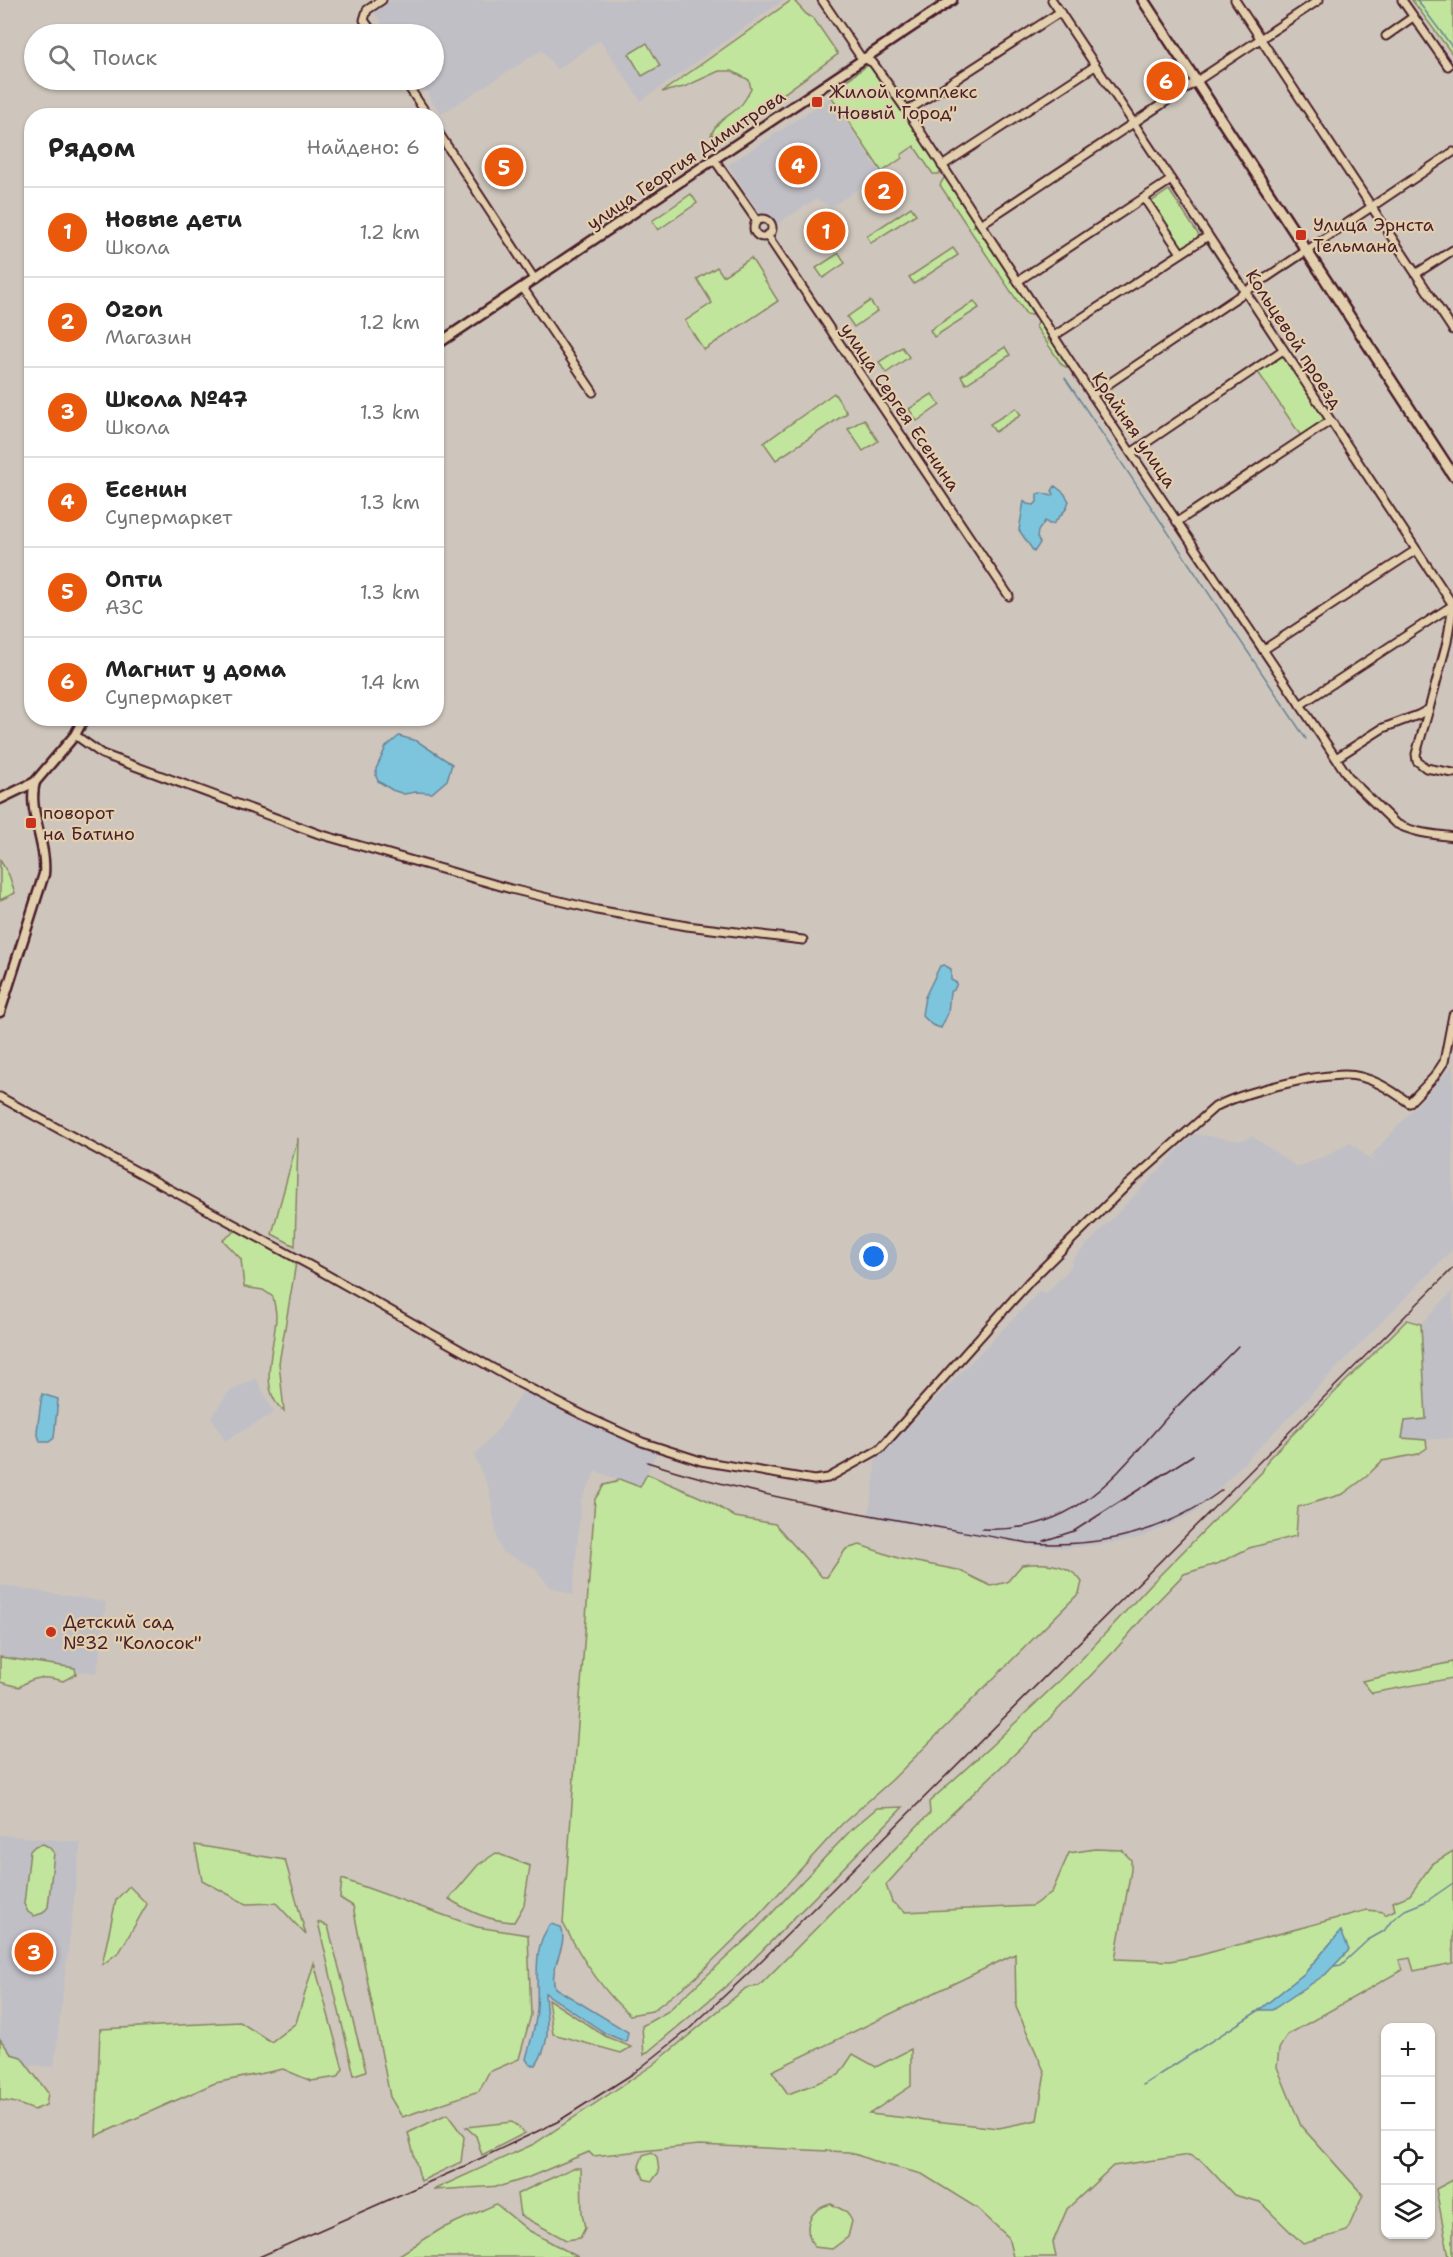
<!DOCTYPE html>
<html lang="ru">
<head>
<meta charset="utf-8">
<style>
  :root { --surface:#fff; --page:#f6f6f6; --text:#222; --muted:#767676; --line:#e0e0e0; --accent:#ea580c }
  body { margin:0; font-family:"Shantell Sans",sans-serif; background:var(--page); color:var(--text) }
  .controls { position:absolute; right:18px; bottom:18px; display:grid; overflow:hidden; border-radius:12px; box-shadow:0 2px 4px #0004 }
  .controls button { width:54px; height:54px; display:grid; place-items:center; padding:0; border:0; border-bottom:2px solid var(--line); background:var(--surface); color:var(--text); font:30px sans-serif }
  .you { position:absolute; left:874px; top:1257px; width:21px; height:21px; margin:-15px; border:4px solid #fff; border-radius:50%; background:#1a73e8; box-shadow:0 0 0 9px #1a73e833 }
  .badge { display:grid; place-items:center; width:39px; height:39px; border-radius:50%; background:var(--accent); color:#fff; font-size:20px; font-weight:700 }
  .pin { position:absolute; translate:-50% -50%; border:3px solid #fff; box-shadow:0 2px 6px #0006 }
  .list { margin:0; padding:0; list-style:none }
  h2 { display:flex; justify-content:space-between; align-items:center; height:78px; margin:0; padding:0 24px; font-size:26px }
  h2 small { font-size:20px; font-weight:400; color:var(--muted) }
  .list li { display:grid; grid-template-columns:39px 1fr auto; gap:18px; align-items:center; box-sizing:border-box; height:90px; padding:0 24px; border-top:2px solid var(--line) }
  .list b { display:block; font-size:22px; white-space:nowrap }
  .list p { margin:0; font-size:20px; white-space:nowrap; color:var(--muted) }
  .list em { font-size:20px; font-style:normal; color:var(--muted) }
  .icon { flex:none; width:33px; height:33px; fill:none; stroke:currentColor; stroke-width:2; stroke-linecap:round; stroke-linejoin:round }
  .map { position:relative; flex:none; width:1453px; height:2257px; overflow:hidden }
  .search { position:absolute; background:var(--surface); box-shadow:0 2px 4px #0004; left:24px; top:24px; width:420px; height:66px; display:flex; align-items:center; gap:15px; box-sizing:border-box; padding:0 21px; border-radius:33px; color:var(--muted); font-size:22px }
  .panel { position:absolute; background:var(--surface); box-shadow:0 2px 4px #0004; left:24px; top:108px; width:420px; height:618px; border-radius:24px }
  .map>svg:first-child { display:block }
  .built { fill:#c0bfc6 }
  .green { fill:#c2e59e; stroke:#868264; stroke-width:1.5; fill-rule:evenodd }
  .water { fill:#7dc5dd; stroke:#698396; stroke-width:1.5 }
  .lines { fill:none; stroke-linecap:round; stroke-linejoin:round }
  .stream { stroke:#698396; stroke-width:1.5 }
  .minor-casing { stroke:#4a1f2b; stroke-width:11 }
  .tertiary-casing { stroke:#4a1f2b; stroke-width:13 }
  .secondary-casing { stroke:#4a1f2b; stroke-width:14 }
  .minor { stroke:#e2cfad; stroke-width:7 }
  .tertiary { stroke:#e2cfad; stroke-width:8 }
  .secondary { stroke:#e2cfad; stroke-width:9 }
  .rail { stroke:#4a1f2b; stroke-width:1.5 }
  .poi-dot { fill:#c8321e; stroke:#e2cfad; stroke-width:2 }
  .labels { text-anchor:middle; stroke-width:4.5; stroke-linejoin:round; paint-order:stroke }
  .poi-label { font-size:18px; fill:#4a1f2b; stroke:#e2cfad; text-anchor:start }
  .street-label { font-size:18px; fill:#4a1f2b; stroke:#e2cfad }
</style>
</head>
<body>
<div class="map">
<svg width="1453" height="2257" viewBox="0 0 1453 2257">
  <rect width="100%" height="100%" fill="#cec6bc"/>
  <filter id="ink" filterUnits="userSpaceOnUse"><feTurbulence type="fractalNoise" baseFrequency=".0167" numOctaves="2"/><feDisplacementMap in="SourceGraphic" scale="12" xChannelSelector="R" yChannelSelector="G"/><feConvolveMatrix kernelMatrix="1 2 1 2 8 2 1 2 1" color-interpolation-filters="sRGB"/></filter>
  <g filter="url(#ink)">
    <g class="built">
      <path d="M 391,0 L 783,0 L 641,101 L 600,40 L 557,70 L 542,50 L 441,114 L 418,80 L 434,80 L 434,34 L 389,34 L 374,12 Z"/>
      <path d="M 830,98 L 881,174 L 831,207 L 816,199 L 774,226 L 759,212 L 728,165 Z"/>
      <path d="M 1453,1065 L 1453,1249 L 1196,1512 L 1140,1538 L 1104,1544 L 1067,1548 L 1032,1546 L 868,1517 L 875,1473 L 875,1461 L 1039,1292 L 1046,1294 L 1071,1267 L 1073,1259 L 1194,1134 L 1241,1141 L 1252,1136 L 1297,1167 L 1328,1155 L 1350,1142 L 1379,1167 L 1370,1157 Z"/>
      <path d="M 1453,1291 L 1453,1438 L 1426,1440 L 1402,1439 L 1405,1421 L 1426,1418 L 1421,1324 Z"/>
      <path d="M 256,1378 L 274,1413 L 225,1441 L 211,1417 L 229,1392 Z"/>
      <path d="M 524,1389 L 592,1424 L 657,1451 L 640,1488 L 596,1471 L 581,1500 L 573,1595 L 550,1587 L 534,1567 L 502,1552 L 498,1543 L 489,1488 L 474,1456 L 500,1427 Z"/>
      <path d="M 0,1585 L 106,1602 L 97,1673 L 0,1661 Z"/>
      <path d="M 0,1835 L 81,1842 L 54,2067 L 0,2063 Z"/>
    </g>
    <g class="green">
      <path d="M 792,0 L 799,0 L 795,2 L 808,16 L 808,15 L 814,19 L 838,54 L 731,132 L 711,135 C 716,121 730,116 740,106 C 745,101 748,95 751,89 L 749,80 L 732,71 L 719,71 L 684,87 L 662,92 Z"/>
      <path d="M 1412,0 L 1453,0 L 1453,55 Z"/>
      <path d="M 647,43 L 660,66 L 642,76 L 629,54 Z"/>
      <path d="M 868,65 L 875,69 L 941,169 L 939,174 L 933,174 L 914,146 L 901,155 L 902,158 L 882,172 L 829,93 Z"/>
      <path d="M 944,178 L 947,179 L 976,223 L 974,226 L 977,225 L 1015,281 L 1012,283 L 1016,283 L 1035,311 L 1032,315 L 1026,314 L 940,185 Z"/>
      <path d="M 1169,190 L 1200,237 L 1182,249 L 1151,202 Z"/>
      <path d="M 691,194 L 697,203 L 658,230 L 652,221 Z"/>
      <path d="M 911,207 L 916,214 L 871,243 L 867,236 Z"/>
      <path d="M 953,248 L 958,255 L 914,284 L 909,277 Z"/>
      <path d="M 839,253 L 845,263 L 823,278 L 816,268 Z"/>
      <path d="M 751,258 L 778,301 L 704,350 L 685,321 L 712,303 L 697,279 L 717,267 L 723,276 Z"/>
      <path d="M 870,301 L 877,311 L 854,327 L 847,317 Z"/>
      <path d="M 974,301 L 979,308 L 934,337 L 930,330 Z"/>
      <path d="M 1038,322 L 1041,322 L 1051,336 L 1048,339 L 1049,341 L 1053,338 L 1071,365 L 1068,368 L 1062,365 L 1036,327 Z"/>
      <path d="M 902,347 L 909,357 L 886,373 L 879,362 Z"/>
      <path d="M 1005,347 L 1010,355 L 966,384 L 961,376 Z"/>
      <path d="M 1284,355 L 1327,419 L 1301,436 L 1258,372 Z"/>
      <path d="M 834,393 L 847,413 L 776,460 L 764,443 Z"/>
      <path d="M 932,394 L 940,405 L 917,421 L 909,409 Z"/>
      <path d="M 1016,408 L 1021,415 L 995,432 L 990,424 Z"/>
      <path d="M 864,419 L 878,441 L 863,451 L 848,429 Z"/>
      <path d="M 0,860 L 9,875 L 15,893 L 0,900 Z"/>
      <path d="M 298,1138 L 295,1246 L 272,1234 Z"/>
      <path d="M 237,1230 L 296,1263 L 279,1363 L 284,1411 C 256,1390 276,1344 276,1316 C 276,1310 274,1303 273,1297 L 263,1290 L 244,1287 L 241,1259 L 223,1240 Z"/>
      <path d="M 1407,1320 L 1421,1324 L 1426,1419 L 1405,1421 L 1402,1438 L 1426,1440 L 1427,1448 L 1418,1454 L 1382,1461 L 1366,1477 L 1343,1494 L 1298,1507 L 1296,1536 L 1249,1548 L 1219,1563 L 1184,1574 L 1155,1604 L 1117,1648 L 1025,1744 L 941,1824 L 886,1885 L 892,1902 L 905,1912 L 1032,1906 L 1052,1892 L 1069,1853 L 1095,1849 L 1122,1850 L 1131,1860 L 1131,1870 L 1115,1959 L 1170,1961 L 1197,1956 L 1367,1910 L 1384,1912 L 1385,1915 L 1395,1910 L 1393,1902 L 1410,1895 L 1432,1864 L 1453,1851 L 1453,1963 L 1414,1971 L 1410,1958 L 1399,1960 L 1402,1970 L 1287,2035 L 1279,2049 L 1277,2067 L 1301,2126 L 1363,2195 L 1347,2231 L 1303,2244 L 1260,2202 L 1234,2195 L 1202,2161 L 1189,2155 L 1113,2166 L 1067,2209 L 1053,2242 L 1056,2257 L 1013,2257 L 1008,2237 L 977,2208 L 922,2174 L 879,2163 L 849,2152 L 699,2145 L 593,2156 L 589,2152 L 527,2178 L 501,2186 L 433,2190 L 534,2144 L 653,2065 L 746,1988 L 759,1986 L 930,1813 L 929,1802 L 992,1745 L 1077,1664 L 1150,1585 L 1262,1472 L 1269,1458 ZM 1341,1931 L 1326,1974 L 1260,2010 L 1305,1973 ZM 1015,1954 L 1016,2007 L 1045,2073 L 1037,2120 L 999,2128 L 869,2114 L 911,2086 L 911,2049 L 876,2067 L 853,2054 L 839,2075 L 788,2094 L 772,2071 Z"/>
      <path d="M 647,1474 L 709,1501 L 735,1517 L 775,1524 L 822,1577 L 827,1577 L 846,1549 L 860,1545 L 901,1559 L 958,1570 L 991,1586 L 1007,1582 L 1022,1565 C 1043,1562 1069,1563 1082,1582 L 1079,1593 L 892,1780 L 842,1824 L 757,1917 L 695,1978 L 652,2011 L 630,2015 C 602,1991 580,1956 563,1923 L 595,1499 L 604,1485 L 616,1482 L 619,1479 L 640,1487 Z"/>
      <path d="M 0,1657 L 75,1668 L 76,1674 L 63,1681 C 45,1676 34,1676 19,1687 L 0,1682 Z"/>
      <path d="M 1453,1662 L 1453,1678 L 1372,1693 L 1362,1681 Z"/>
      <path d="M 903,1807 L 731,1982 L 644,2055 L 642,2026 L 667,2012 L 751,1935 L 852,1829 L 877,1808 Z"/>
      <path d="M 43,1844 L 49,1847 L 54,1853 L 48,1907 L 43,1913 L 34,1916 L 28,1912 L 24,1904 L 30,1851 L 35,1846 Z"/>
      <path d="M 195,1845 L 285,1860 L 306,1935 L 276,1903 L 246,1904 L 202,1880 Z"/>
      <path d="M 496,1853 L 530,1866 L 524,1905 L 514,1922 C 490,1921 470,1912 449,1899 L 478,1865 Z"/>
      <path d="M 342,1879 L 477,1927 L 528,1935 L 531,2015 L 519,2059 L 489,2072 L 479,2091 L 402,2117 L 390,2097 L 353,1906 L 340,1898 Z"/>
      <path d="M 129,1886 L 147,1904 L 120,1951 L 102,1965 L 116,1900 Z"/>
      <path d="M 318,1922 L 328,1926 L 366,2071 L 354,2075 Z"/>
      <path d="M 314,1963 L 343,2069 L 338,2077 L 311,2081 L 283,2069 L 215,2083 L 96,2136 L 100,2029 L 240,2022 L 271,2042 L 296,2023 Z"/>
      <path d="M 548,1999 L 605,2036 L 631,2047 L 621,2053 L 553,2034 Z"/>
      <path d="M 0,2039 L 11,2054 L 21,2057 L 48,2093 L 46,2105 L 34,2110 L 16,2103 L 0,2100 Z"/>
      <path d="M 447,2114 L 464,2137 L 461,2162 L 421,2181 L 408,2133 Z"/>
      <path d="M 512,2122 L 525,2133 L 482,2155 L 476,2136 L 466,2127 Z"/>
      <path d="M 652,2152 L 657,2157 L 659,2172 L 652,2181 L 644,2179 L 639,2166 L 643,2155 Z"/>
      <path d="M 573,2168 L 581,2168 L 582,2214 L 585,2228 L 580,2238 L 566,2240 L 520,2215 L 517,2194 Z"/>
      <path d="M 1453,2180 L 1453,2257 L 1449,2257 L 1436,2189 Z"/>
      <path d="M 496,2204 L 528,2230 L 578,2257 L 396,2257 L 441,2229 Z"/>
      <path d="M 831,2204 L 847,2212 L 852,2221 L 848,2237 L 832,2249 L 814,2247 C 802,2227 808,2210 831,2204 Z"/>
    </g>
    <g class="water">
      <path d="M 1055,486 L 1064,493 L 1069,501 L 1066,509 L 1053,524 L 1049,524 L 1045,521 L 1038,531 L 1037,537 L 1040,543 L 1034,552 L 1019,530 L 1024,501 L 1027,504 L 1034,505 L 1037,502 L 1037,494 L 1041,493 L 1052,496 L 1054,494 L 1052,491 Z"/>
      <path d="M 399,736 L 417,741 L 452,764 L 447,780 L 432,793 L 416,792 L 404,794 L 392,790 L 378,781 L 376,776 L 376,769 L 386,747 Z"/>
      <path d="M 944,965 L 951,969 L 951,980 L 957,983 L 954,990 L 950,992 L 948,1013 L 941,1028 L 932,1025 L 922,1015 L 925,997 L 940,966 Z"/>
      <path d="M 42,1394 L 58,1399 L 54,1438 L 49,1442 L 40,1442 L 37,1431 Z"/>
      <path d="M 551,1924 L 561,1927 C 569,1947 548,1967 555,1988 L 628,2032 L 626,2042 L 605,2033 L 545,1993 C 546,2020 553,2039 536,2065 L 530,2065 L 526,2059 C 530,2043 536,2026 537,2009 C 539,1982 531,1946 551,1924 Z"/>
      <path d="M 1341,1931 L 1349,1950 L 1326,1974 L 1272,2010 L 1259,2010 L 1305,1973 Z"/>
    </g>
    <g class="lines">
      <g class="stream">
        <path d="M 1417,0 L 1453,48"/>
        <path d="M 1134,117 L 1178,88"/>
        <path d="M 1138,126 L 1192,90"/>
        <path d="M 1147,200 L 1170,186 L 1202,235"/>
        <path d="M 1245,287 L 1266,274"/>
        <path d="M 1250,294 L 1306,257"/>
        <path d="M 1101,310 L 1205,243"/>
        <path d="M 1055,330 L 1175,252 L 1142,203"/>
        <path d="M 1150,360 L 1244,298"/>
        <path d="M 1065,378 L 1306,739"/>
        <path d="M 1096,388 L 1239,292 L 1206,241"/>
        <path d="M 1334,1966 L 1341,1965 L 1368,1940 L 1384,1931 L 1392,1920 L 1405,1910 L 1427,1901 L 1453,1883"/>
        <path d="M 1143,2085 L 1258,2011"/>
      </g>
      <g class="minor-casing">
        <g id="minor">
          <path d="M 822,0 L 860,56 L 873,63 L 907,111 L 1092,395 L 1350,779 L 1395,823 C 1413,833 1433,834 1453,837"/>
          <path d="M 1052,0 L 1453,605 L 1447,642 L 1429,709 L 1418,715 L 1383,728 L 1336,758"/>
          <path d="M 1235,0 L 1453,330"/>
          <path d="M 1402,0 L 1448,66"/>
          <path d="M 374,34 L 364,20 L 367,10 L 382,0"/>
          <path d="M 1386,36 L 1413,17"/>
          <path d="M 404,80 L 428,116"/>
          <path d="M 907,111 L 1060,12"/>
          <path d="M 436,129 L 535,280"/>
          <path d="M 714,159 L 757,221"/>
          <path d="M 942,166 L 1095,66"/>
          <path d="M 1144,198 L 1181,253"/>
          <circle cx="763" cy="228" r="9"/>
          <path d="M 981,224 L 1319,0"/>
          <path d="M 767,235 L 1009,596"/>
          <path d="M 1417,273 L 1453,250"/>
          <path d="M 1018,281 L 1171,180"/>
          <path d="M 523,288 L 593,392"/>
          <path d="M 1054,336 L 1208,236"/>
          <path d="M 1092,395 L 1453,152"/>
          <path d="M 1131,453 L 1283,350"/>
          <path d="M 1177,522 L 1330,421"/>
          <path d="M 1263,650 L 1416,550"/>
          <path d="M 1300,705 L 1453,605"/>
          <path d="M 1429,709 L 1416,754 L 1417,761 L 1426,768 L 1453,773"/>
          <path d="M 75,735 L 102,754 L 319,834 L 511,889 L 597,910 L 687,926 L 803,940"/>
          <path d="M 0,1097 L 322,1272 L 519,1383 L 587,1417 L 642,1442 L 701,1461 L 814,1480 L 828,1478 L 880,1449 L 1030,1281 L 1127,1185 L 1215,1107 C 1243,1092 1313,1075 1345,1075 C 1369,1075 1390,1089 1409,1103 L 1434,1077 L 1444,1062 L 1453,1015"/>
        </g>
      </g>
      <g class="tertiary-casing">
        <g id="tertiary">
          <path d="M 436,345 L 952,0"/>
          <path d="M 0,799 L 35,782 L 75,735 L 84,718"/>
          <path d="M 0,1012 L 44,874 C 47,843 27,811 35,782"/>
        </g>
      </g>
      <g class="secondary-casing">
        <path id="secondary" d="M 1143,0 L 1453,475"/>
      </g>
      <use href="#minor" class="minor"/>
      <use href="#tertiary" class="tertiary"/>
      <use href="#secondary" class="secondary"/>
      <g class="rail">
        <path d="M 647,1462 C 770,1502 901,1520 1028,1543 C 1098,1548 1165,1533 1222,1490"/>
        <path d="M 982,1529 C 1075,1534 1114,1477 1170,1414 C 1192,1390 1216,1369 1238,1346"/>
        <path d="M 1043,1541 L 1074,1531 L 1193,1455"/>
        <path d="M 259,2257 L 454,2171 L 557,2122 L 634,2073 L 688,2030 L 755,1967 L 1453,1268"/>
      </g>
    </g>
  </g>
  <g class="poi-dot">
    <rect x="811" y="96" width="12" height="12" rx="3"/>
    <rect x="1295" y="229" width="12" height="12" rx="3"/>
    <rect x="25" y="817" width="12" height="12" rx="3"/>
    <circle cx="51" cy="1632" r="6"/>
  </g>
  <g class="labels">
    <g class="poi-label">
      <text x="829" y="98">Жилой комплекс<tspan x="829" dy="21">"Новый Город"</tspan></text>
      <text x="1313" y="231">Улица Эрнста<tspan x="1313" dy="21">Тельмана</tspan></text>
      <text x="43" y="819">поворот<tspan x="43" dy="21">на Батино</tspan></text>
      <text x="63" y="1628">Детский сад<tspan x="63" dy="21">№32 "Колосок"</tspan></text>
    </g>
    <g class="street-label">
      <text transform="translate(686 160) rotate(-34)" y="6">улица Георгия Димитрова</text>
      <text transform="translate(1294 339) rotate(57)" y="6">Кольцевой проезд</text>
      <text transform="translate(900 407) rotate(56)" y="6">улица Сергея Есенина</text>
      <text transform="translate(1134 430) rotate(56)" y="6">Крайняя улица</text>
    </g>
  </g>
</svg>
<div class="controls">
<button>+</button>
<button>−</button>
<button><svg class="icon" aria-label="locate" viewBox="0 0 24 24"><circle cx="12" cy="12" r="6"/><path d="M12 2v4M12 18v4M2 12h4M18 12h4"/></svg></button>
<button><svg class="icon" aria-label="layers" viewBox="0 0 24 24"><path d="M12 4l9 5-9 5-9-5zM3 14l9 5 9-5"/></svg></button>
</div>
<div class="you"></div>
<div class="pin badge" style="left:826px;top:231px">1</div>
<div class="pin badge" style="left:884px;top:191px">2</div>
<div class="pin badge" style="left:34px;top:1952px">3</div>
<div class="pin badge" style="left:798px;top:165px">4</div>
<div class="pin badge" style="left:504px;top:167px">5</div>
<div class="pin badge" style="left:1166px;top:81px">6</div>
<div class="search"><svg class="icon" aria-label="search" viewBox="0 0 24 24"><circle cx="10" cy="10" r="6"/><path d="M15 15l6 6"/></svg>Поиск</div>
<section class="panel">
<h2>Рядом<small>Найдено: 6</small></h2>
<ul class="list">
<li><span class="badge">1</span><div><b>Новые дети</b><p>Школа</p></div><em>1.2 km</em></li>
<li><span class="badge">2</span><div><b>Ozon</b><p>Магазин</p></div><em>1.2 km</em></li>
<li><span class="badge">3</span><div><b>Школа №47</b><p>Школа</p></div><em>1.3 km</em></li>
<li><span class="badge">4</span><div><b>Есенин</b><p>Супермаркет</p></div><em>1.3 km</em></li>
<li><span class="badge">5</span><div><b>Опти</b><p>АЗС</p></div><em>1.3 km</em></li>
<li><span class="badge">6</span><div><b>Магнит у дома</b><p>Супермаркет</p></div><em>1.4 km</em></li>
</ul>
</section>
</div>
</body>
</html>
